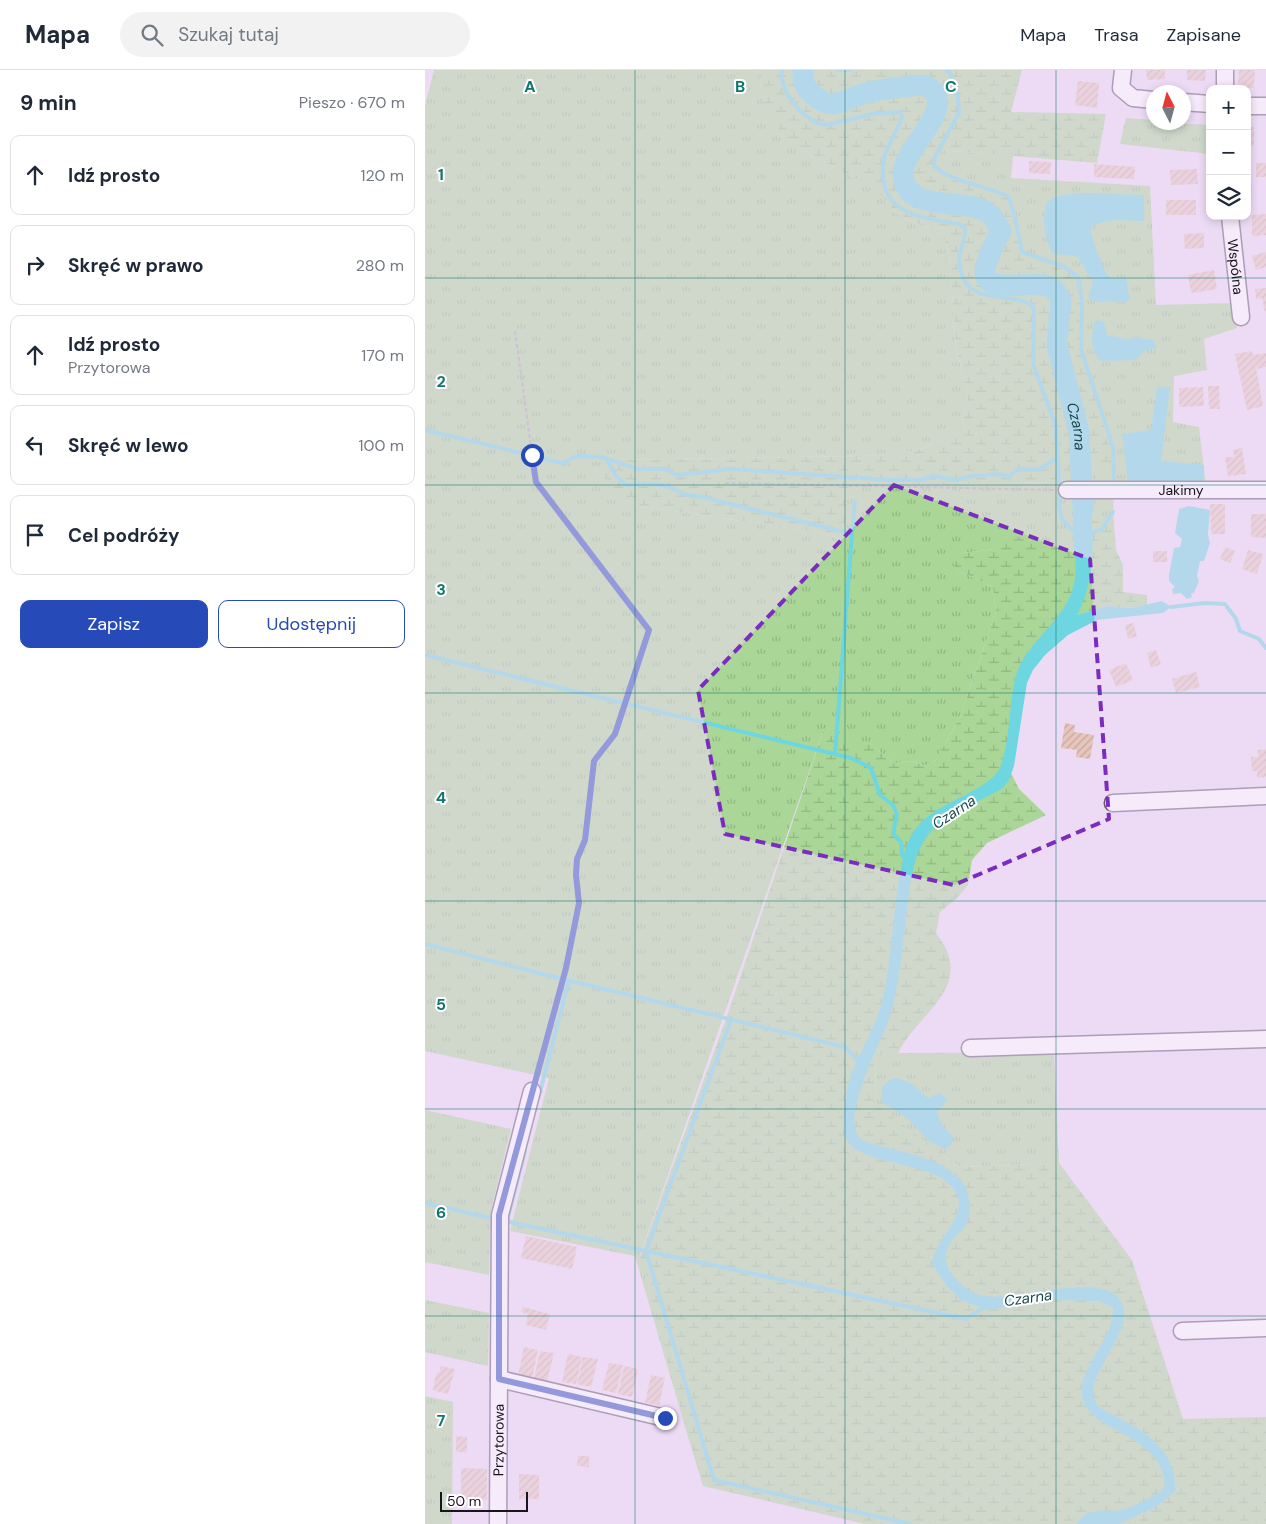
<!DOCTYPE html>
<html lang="pl">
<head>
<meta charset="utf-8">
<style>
  :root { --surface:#fff; --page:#f2f2f3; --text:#1f2937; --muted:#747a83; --line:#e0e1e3; --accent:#274ab9 }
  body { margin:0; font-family:"DM Sans",sans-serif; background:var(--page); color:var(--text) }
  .controls { position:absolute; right:15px; top:15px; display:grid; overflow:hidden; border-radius:10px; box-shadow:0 2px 8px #0003 }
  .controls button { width:45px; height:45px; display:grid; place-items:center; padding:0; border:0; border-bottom:1px solid var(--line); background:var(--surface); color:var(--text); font:25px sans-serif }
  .compass { position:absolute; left:721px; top:15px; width:45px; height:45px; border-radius:50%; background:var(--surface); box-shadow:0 2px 8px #0003; rotate:354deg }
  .scale { position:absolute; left:15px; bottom:12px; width:88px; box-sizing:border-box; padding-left:5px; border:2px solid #19131c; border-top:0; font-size:14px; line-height:18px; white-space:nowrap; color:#19131c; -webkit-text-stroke:4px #fff; paint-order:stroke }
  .stop { position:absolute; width:15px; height:15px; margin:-11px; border:4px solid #274ab9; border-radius:50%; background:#fff }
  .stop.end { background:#274ab9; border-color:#fff; box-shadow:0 1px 5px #0008 }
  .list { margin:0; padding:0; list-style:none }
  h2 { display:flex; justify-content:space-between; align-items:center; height:65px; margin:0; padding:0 20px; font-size:21px }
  h2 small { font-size:16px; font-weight:400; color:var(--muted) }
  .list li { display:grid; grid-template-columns:32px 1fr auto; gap:15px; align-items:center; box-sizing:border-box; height:80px; margin:0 10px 10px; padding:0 10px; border:1px solid var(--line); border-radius:10px }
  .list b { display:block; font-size:19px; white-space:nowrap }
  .list p { margin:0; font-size:16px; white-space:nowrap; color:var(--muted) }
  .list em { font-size:16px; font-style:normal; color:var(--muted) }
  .actions { display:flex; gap:10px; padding:15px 20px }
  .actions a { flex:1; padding:11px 0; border:1px solid var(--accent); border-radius:10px; text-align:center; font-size:18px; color:var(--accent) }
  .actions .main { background:var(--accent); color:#fff }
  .icon { flex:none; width:28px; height:28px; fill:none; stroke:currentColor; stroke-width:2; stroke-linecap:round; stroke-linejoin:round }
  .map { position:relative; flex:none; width:841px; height:1454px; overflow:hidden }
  header { display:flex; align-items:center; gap:30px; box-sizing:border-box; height:70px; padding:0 25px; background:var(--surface); border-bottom:1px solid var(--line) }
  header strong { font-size:24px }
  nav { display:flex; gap:28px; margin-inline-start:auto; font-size:18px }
  .search { width:350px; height:45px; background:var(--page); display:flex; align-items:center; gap:12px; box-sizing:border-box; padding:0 18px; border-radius:28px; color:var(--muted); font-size:19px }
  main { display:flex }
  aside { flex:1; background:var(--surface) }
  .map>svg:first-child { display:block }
  .grass { fill:url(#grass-tufts) }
  .wetland { fill:url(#wetland-marsh) }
  .water { fill:#6ed6e1 }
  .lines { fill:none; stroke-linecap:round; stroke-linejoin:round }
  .stream { stroke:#6ed6e1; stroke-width:4 }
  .river { stroke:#6ed6e1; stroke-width:21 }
  .building { fill:url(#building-hatch) }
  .minor-casing { stroke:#625369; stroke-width:19 }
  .path { stroke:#ac9eb2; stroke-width:2; stroke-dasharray:4 2.5; stroke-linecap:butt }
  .minor { stroke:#fff; stroke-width:16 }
  .route { stroke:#274ab9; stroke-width:6 }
  .marked { fill:none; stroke:#7b2cbf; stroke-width:4; stroke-dasharray:10 6; stroke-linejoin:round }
  .grid { fill:none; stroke:#0f766e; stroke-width:1; stroke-opacity:0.55 }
  .labels { text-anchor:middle; stroke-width:4; stroke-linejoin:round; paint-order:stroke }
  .street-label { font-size:14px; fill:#19131c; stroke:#fff }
  .water-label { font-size:15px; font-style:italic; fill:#1a494e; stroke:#fff }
  .grid-label { font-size:16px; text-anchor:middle; font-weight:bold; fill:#0f766e; stroke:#fff; stroke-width:4; stroke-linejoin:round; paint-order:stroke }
</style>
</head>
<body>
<header>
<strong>Mapa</strong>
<div class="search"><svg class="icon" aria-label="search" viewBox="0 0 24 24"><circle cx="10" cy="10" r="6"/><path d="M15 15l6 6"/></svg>Szukaj tutaj</div>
<nav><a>Mapa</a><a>Trasa</a><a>Zapisane</a></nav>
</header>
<main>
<aside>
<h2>9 min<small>Pieszo · 670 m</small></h2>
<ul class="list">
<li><svg class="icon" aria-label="ahead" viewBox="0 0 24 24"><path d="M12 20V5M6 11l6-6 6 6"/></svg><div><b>Idź prosto</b></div><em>120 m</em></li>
<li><svg class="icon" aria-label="right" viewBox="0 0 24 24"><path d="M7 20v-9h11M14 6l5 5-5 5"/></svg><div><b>Skręć w prawo</b></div><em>280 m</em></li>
<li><svg class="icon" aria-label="ahead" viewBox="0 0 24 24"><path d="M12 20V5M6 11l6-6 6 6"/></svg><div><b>Idź prosto</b><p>Przytorowa</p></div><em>170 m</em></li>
<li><svg class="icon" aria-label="left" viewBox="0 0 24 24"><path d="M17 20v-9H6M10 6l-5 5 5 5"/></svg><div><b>Skręć w lewo</b></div><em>100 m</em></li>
<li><svg class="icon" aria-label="arrive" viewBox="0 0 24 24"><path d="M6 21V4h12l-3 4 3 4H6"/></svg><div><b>Cel podróży</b></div></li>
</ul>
<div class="actions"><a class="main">Zapisz</a><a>Udostępnij</a></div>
</aside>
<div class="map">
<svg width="841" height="1454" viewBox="0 0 841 1454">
  <defs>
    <pattern id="grass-tufts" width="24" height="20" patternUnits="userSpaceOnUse" patternTransform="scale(1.25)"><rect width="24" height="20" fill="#aad697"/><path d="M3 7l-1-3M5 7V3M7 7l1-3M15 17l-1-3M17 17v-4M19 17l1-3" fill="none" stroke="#92b782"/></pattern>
    <pattern id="wetland-marsh" width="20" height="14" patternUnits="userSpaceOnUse" patternTransform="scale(1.25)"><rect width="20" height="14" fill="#aad697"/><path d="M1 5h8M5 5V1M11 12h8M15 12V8" fill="none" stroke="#92b782"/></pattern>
    <pattern id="building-hatch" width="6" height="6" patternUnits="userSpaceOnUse" patternTransform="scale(1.25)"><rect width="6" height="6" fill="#e6c5bc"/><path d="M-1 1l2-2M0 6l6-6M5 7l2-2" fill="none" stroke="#c5a8a1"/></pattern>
  </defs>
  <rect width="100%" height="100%" fill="#eddbf5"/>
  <g class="grass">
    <path d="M 9,0 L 332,0 L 341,37 L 380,82 L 450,119 L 472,144 L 517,165 L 524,182 L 531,277 L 543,327 L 538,352 L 531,362 L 514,373 L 488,381 L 437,386 L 182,390 L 192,427 L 215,436 L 396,463 L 416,470 L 424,416 L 634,412 L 656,394 L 688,396 L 687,376 L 656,279 L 657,231 L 638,196 L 597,182 L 589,143 L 565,118 L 517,104 L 509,96 L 510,87 L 514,80 L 588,86 L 586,108 L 725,116 L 731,235 L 809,233 L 812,258 L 779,269 L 782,300 L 749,306 L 748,352 L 774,357 L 782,424 L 689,424 L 688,442 L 659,485 L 570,479 L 538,483 L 532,500 L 568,517 L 571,542 L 535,647 L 511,690 L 500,696 L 486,691 L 469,694 L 445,673 L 420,673 L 399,659 L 215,1185 L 260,1357 L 210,1186 L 85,1161 L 124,1008 L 0,981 L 0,36 Z"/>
    <path d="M 701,48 L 728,50 L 728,52 L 785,55 L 785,84 L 695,74 Z"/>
    <path d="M 629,982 L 634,1093 L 535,1097 L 450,1035 L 451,985 L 473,983 Z"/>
    <path d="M 0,1040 L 86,1059 L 66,1140 L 64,1205 L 0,1192 Z"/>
    <path d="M 0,1230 L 64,1243 L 63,1296 L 0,1282 Z"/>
    <path d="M 0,1326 L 28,1332 L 27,1454 L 0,1454 Z"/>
  </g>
  <g class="wetland">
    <path d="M 332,0 L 597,0 L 586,42 L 681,44 L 672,93 L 515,80 L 510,87 L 509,96 C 524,111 562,116 583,126 L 589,143 L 597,182 L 638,196 L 653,207 L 657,231 L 656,279 L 688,377 L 688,396 L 656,394 L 634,412 L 424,416 L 417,470 L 396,463 L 215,436 L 192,427 L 178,406 L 182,390 L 437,386 L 488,381 L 514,373 L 530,362 L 538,352 L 543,327 L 531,277 L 524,182 L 517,165 L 472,144 L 450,119 L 380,82 L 355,61 L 341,37 Z"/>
    <path d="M 688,442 L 691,480 L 698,495 L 698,522 L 722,525 L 722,535 L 706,538 L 682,536 L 652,545 L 597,605 L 584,699 L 594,719 L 621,745 L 562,773 L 547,790 L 543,815 L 533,827 L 515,842 L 511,863 C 553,916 494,941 473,983 L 451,986 L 450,1034 L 535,1097 L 634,1093 L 707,1190 L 758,1349 L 841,1347 L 841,1454 L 440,1454 L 278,1416 L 260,1357 L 215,1186 L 303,943 L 399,659 L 413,658 L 420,673 L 445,673 L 469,694 L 486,691 L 500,696 L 511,690 L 535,647 L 571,542 L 568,517 L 532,500 L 527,492 L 538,483 L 570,479 L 579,463 L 659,485 L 659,451 L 677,451 Z"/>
  </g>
  <g class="water">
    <path d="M 665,123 L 719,125 L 719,151 C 700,151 680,147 665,158 C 666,166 679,204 685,207 C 689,209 696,208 701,208 L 705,231 L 671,232 L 663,227 L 668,212 L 653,187 C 643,184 635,186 627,183 C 620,167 616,149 622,132 C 635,123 649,123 665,123 Z"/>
    <path d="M 671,250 L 679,252 L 682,265 L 701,269 L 715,268 L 728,270 L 732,278 L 720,281 L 710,290 L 676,291 C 664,280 666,262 671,250 Z"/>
    <path d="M 732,317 L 745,317 L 736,391 L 779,395 L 778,413 L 703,411 L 697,364 L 726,360 Z"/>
    <path d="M 665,425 C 668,466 672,508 652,545 L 682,536 L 706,538 L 737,531 L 746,537 L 738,543 L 672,550 L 643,565 L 620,585 L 608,600 L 602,613 L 589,696 L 584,710 L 578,718 C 553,733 515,745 499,771 C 486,792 484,824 481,848 C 477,882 474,917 464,949 C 456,972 412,1053 437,1070 C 469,1083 513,1083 537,1112 C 546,1123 547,1146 539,1158 C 535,1163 529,1167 526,1172 C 511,1192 531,1214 549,1223 C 579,1238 674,1198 695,1230 C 714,1258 661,1302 669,1328 C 671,1337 681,1341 688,1345 C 721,1362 752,1380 750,1421 L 731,1437 L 694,1454 L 652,1454 C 663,1433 683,1445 701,1439 C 713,1435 725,1427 736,1422 L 740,1417 C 740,1364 668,1364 658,1330 C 649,1300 691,1268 688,1237 L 674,1231 L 626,1230 L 562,1240 L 536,1230 L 521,1215 L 507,1193 C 511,1170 537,1150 534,1131 C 526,1087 436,1101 421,1068 C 415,1054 420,1036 422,1022 C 427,990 449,964 457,932 C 468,888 467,843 476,799 C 478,790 479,780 483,772 C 497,735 547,729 570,705 C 586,689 583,627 592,602 C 605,568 641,550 649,514 C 653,499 649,483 648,467 C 647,454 649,440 649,426 Z"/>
    <path d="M 764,436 L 785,440 L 783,465 L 785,473 L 779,491 L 775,491 L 772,506 L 774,511 L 769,523 L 766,524 L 767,527 L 762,529 L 756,523 L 748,524 L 747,519 L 750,517 L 744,511 L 744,505 L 749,478 L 755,477 L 757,469 L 750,463 L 754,439 Z"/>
    <path d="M 471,1008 L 488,1014 L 503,1028 L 515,1023 L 523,1030 L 512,1042 L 517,1056 L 528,1066 L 527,1074 L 520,1079 L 504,1071 L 482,1048 L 456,1031 C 456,1019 458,1011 471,1008 Z"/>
  </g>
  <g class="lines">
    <g class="stream">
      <path d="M 357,0 L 356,7 L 362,24 L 373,39 L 389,52 L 402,55 L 448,44 L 475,42 L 477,47 C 473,59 466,70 461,82 C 457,92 457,102 459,113 C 465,147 506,149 534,154 L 540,159 C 541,170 534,179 534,190 C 537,238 577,220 606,234 L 609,240 L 608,294 L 631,357 L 634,412"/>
      <path d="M 413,0 L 426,0"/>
      <path d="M 521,0 L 525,3 L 533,27 L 534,43 L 510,87 L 509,96 C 526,112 561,116 583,126 L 589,143 L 597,182 L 638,196 L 653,207 L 657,231 L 656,279 L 688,377 L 689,413"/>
      <path d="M 0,360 L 137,393 L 152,386 L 176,387 L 213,399 L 240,399 L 252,405 L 305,399 L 466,410 L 495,410 L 509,406 L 529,410 L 548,406 L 575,404 L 583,407 L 594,399 L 614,400 L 633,387"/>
      <path d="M 182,390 L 191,406 L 201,415 C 212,415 226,413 237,415 C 252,418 257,427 273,426 L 427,464 L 410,684"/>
      <path d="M 634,428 C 634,443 636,454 651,462"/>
      <path d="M 427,464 L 430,431"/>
      <path d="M 663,465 L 677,459 L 688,442"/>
      <path d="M 746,537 L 780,533 L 800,534 L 811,549 L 815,561 L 834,569 L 841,578"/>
      <path d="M 0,585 L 426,688 L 446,698 L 455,725 L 468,735 L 472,744 L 468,764 L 476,772 L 477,785 L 481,789"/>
      <path d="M 0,874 L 133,908"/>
      <path d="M 142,910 L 420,977 L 435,993"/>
      <path d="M 306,950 L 221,1181 L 289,1410 L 485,1454"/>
      <path d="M 114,1026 L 144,910"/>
      <path d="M 0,1133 L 70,1149"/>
      <path d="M 80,1151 L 541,1249 L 561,1236"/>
      <path d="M 82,1151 L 100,1081"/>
    </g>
    <path class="river" id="s1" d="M 378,0 C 377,9 380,18 387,24 C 410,44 417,29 441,23 C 453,20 466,18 479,17 C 485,16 495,14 501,16 C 537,34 477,78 478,104 C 479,145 541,126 563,143 C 570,148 572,154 576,161 C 571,173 560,189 560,202 C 561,227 612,207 627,218 C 631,220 633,226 636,230 L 632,275 L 654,362 L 658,439"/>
  </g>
  <g class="building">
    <path d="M 721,0 L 740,0 L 740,9 L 722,10 Z"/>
    <path d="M 762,0 L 781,0 L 780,11 L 762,10 Z"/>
    <path d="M 814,0 L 830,0 L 829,18 L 813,18 Z"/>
    <path d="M 653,11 L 674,13 L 672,38 L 650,35 Z"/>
    <rect x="822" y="57" width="7" height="19"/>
    <path d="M 604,91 L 626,92 L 625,104 L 604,103 Z"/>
    <rect x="831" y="93" width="10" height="14"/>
    <path d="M 669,94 L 710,97 L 709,109 L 669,107 Z"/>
    <path d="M 772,99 L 773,114 L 746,115 L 745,100 Z"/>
    <path d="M 822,113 L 827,113 L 826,135 L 822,135 Z"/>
    <rect x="741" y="130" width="30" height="15"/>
    <path d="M 841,144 L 841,165 L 827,166 L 827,145 Z"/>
    <path d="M 779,163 L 779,178 L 760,179 L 759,164 Z"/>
    <path d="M 841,182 L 841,197 L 831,200 L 827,186 Z"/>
    <path d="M 789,200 L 792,219 L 766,223 L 763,205 Z"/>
    <path d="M 841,218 L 841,242 L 840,242 L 837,228 L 831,229 L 830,219 Z"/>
    <path d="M 826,281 L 829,285 L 841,283 L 841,297 L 832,299 L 830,293 L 838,336 L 822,340 L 810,284 Z"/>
    <path d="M 783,316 L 794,316 L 795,339 L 784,339 Z"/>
    <path d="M 778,317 L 779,336 L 754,337 L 754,318 Z"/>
    <path d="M 817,378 L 821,404 L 803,406 L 800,387 L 809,387 L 808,380 Z"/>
    <path d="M 785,434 L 800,434 L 800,464 L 786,464 Z"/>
    <path d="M 826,444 L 841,444 L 841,468 L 826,467 Z"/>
    <path d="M 800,477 L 810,481 L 805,493 L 795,489 Z"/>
    <path d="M 823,480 L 838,484 L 832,504 L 817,499 Z"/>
    <rect x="728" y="481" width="14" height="11"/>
    <path d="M 708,553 L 712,566 L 703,569 L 700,555 Z"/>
    <path d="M 731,580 L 736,594 L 726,598 L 722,583 Z"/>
    <path d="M 701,593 L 708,610 L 691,617 L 684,600 Z"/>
    <path d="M 771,602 L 775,617 L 751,623 L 747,609 Z"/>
    <path d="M 640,653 L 650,655 L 649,662 L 669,665 L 665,689 L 651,687 L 652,680 L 636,678 Z"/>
    <path d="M 841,679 L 841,707 L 832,708 L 832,701 L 827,701 L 826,687 L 833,687 L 833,680 Z"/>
    <path d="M 101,1166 L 152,1177 L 147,1199 L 96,1188 Z"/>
    <path d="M 98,1237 L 125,1244 L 121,1260 L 101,1255 L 103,1244 L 96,1242 Z"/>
    <path d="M 99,1277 L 113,1280 L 107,1308 L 93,1305 Z"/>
    <path d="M 115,1281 L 129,1283 L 122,1311 L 109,1309 Z"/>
    <path d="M 143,1284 L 157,1287 L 151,1314 L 137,1312 Z"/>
    <path d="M 158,1287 L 173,1289 L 166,1317 L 152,1314 Z"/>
    <path d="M 184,1293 L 198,1295 L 191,1323 L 177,1320 Z"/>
    <path d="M 16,1296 L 30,1299 L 23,1324 L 8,1320 L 10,1308 L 12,1303 L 14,1303 Z"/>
    <path d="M 199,1296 L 213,1299 L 207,1327 L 193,1324 Z"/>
    <path d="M 226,1305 L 240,1308 L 234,1335 L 220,1333 Z"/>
    <path d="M 31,1366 L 42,1367 L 42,1382 L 31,1382 Z"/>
    <path d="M 153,1386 L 164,1386 L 164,1397 L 152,1396 Z"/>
    <path d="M 36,1398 L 62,1399 L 62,1430 L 36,1429 Z"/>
    <path d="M 94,1404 L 114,1405 L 114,1429 L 94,1429 Z"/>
  </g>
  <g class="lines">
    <g class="minor-casing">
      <g id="minor">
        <path d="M 698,0 L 696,18 L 708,28 L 728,30"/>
        <path d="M 800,0 L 800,19"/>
        <path d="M 758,32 L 785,34"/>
        <path d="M 822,36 L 841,36"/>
        <path id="s2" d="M 805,146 L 816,247"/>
        <path id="s3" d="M 642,420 L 841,420"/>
        <path d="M 688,733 L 841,726"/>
        <path d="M 545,978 L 841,969"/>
        <path d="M 757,1261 L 841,1258"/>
        <path d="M 74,1309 L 240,1348"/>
        <path id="s4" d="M 73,1454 L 75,1145 L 107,1021"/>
      </g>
    </g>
    <g class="path">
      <path d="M 90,261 L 111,412 L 224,560 L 191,664 L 169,691 L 160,771 L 152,789 L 151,805 L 154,833 L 141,898 L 110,1009"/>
      <path d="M 300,413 L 630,420"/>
    </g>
    <use href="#minor" class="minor"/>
  </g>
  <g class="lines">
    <path class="route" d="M 107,385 L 111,412 L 224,560 L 190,664 L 169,691 L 160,770 L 152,789 L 151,805 L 154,833 L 141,898 L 74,1145 L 74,1309 L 240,1348"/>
  </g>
  <path d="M0 0H841V1454H0ZM 469,415 L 665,489 L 684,749 L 529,815 L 300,764 L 273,620 Z" fill="#eddbf5" fill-opacity=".55" fill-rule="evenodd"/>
  <path class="marked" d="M 469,415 L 665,489 L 684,749 L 529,815 L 300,764 L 273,620 Z"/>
  <path class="grid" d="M 210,0 L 210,1454M 420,0 L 420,1454M 631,0 L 631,1454M 0,208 L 841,208M 0,415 L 841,415M 0,623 L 841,623M 0,831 L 841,831M 0,1039 L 841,1039M 0,1246 L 841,1246"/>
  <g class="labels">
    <g class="street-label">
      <text dy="5" stroke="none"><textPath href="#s2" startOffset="51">Wspólna</textPath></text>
      <text dy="5" stroke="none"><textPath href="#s3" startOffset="114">Jakimy</textPath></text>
      <text dy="5" stroke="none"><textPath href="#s4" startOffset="84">Przytorowa</textPath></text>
    </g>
    <g class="water-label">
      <text dy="5" stroke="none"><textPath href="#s1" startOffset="635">Czarna</textPath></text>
      <text transform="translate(529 742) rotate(-33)" y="5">Czarna</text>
      <text transform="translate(603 1228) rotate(-8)" y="5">Czarna</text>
    </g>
  </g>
  <g class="grid-label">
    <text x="105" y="22">A</text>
    <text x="315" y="22">B</text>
    <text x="526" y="22">C</text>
    <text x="16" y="110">1</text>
    <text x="16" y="317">2</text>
    <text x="16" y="525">3</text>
    <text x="16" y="733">4</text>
    <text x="16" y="940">5</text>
    <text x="16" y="1148">6</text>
    <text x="16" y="1356">7</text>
  </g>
</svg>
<div class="controls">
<button>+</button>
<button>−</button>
<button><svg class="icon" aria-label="layers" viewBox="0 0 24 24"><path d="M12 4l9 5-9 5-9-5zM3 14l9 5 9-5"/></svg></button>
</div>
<svg class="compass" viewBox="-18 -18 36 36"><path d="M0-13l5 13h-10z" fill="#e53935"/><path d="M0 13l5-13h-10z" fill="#747a83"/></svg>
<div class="scale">50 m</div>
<div class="stop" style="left:107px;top:385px"></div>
<div class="stop end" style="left:240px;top:1348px"></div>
</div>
</main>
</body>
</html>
